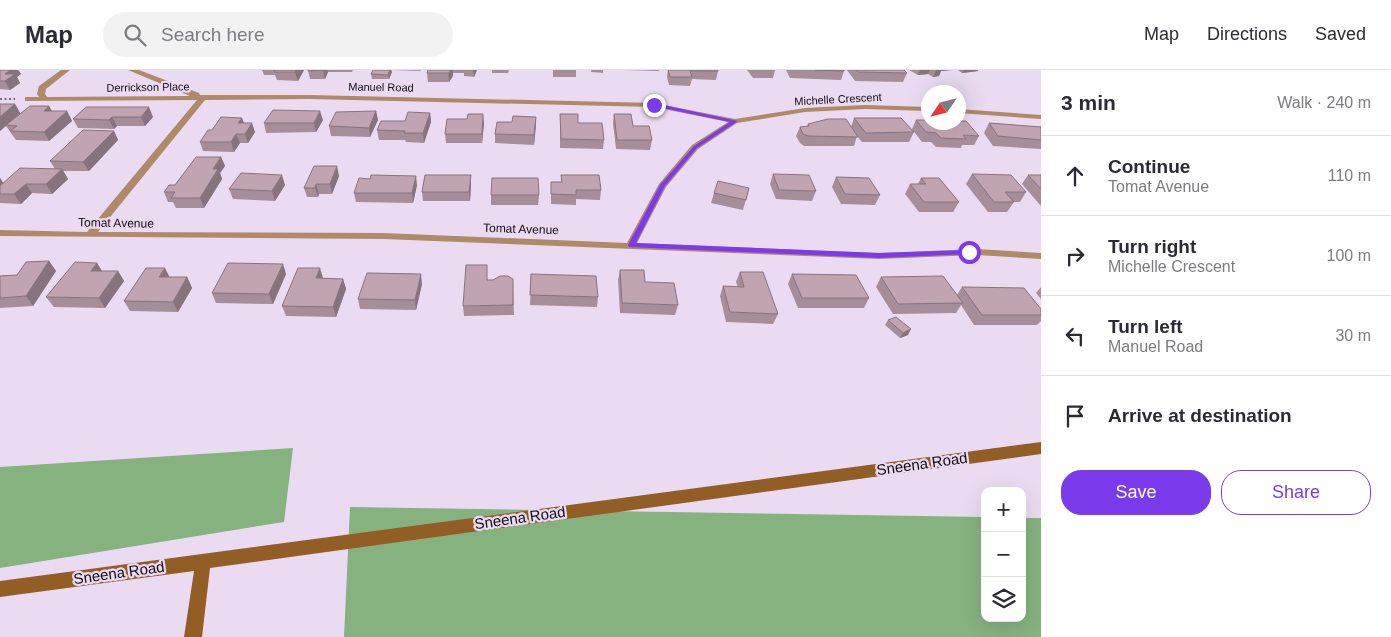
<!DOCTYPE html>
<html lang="en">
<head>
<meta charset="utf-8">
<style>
  :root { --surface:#fff; --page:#f2f2f3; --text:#2b2b33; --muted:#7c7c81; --line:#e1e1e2; --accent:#7c3aed }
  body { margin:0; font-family:Helvetica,sans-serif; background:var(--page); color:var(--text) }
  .controls { position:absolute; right:15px; bottom:15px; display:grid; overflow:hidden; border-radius:10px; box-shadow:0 5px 20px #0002 }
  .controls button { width:45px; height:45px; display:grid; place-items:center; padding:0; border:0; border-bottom:1px solid var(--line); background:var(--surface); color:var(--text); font:25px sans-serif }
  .compass { position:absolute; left:921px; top:15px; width:45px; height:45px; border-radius:50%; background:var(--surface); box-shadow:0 5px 20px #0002; rotate:235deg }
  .stop { position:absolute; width:15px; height:15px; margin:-11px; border:4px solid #7c3aed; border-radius:50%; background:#fff }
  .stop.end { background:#7c3aed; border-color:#fff; box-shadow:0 1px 5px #0008 }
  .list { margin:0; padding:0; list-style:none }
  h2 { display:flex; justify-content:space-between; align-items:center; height:65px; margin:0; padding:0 20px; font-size:21px }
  h2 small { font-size:16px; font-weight:400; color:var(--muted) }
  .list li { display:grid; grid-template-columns:32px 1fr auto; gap:15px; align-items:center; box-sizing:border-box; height:80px; padding:0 20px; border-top:1px solid var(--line) }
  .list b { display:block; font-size:19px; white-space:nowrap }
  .list p { margin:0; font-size:16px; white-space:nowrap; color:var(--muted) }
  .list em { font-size:16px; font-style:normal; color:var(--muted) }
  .actions { display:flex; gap:10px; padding:15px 20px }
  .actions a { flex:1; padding:11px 0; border:1px solid var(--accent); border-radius:20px; text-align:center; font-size:18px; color:var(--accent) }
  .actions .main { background:var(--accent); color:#fff }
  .icon { flex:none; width:28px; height:28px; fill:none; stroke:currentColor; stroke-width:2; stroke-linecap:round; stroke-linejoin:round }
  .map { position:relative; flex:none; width:1041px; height:567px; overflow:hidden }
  header { display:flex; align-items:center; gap:30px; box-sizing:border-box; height:70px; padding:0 25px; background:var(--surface); border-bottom:1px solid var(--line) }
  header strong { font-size:24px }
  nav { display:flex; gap:28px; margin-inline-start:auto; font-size:18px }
  .search { width:350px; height:45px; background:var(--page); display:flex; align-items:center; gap:12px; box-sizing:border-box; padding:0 18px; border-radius:28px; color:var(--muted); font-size:19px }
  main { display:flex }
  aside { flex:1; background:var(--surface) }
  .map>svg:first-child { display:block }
  .forest { fill:#86b27f }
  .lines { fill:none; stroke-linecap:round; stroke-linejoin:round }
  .path { stroke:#746a79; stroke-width:2; stroke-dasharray:2 2.5; stroke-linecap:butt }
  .street { fill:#ae8a67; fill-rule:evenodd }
  .secondary { fill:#935e25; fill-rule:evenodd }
  .wall { fill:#a58d99 }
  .shaded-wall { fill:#86737d }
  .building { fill:#c0a4b2; stroke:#86737d }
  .route { fill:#7c3aed }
  .labels { text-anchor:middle; stroke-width:4.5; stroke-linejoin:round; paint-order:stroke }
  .far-street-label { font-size:11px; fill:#110c14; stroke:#eadbf3 }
  .street-label { font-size:12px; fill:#110c14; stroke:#eadbf3 }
  .near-street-label { font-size:15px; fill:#110c14; stroke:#eadbf3 }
</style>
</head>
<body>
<header>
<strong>Map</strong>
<div class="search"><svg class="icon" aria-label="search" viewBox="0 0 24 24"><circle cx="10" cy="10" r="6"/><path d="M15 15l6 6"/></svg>Search here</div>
<nav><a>Map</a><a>Directions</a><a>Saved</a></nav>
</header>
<main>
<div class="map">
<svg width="1041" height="567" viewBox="0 0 1041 567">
  <rect width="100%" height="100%" fill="#eadbf3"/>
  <g class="forest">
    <path d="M 293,378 L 284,452 L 0,498 L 0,397 Z"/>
    <path d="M 350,437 L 985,447 L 985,548 L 1022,548 L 1022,448 L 1041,448 L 1041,567 L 344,567 Z"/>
  </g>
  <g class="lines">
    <path class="path" d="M 0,29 L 15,29"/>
    <g class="street">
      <path d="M 61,0 L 70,0 L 46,19 L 45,24 L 47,27 L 190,26 L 128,0 L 139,0 L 199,23 L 200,25 L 310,25 L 654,33 L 735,49 L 805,38 L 865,35 L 928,37 L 928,41 L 865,39 L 805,42 L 737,53 L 698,79 L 666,117 L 637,173 L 879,183 L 977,179 L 1041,183 L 1041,189 L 977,185 L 879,189 L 383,169 L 0,166 L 0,160 L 87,162 L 197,30 L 25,31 L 25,27 L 39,27 L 37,24 L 39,16 ZM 310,29 L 654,37 L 728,52 L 692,75 L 659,114 L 627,173 L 383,163 L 98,162 L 205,30 Z"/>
      <path d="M 958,39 L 1041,45 L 1041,49 L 958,43 Z"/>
    </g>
    <path class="secondary" d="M 1041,372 L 1041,384 L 210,498 L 202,567 L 184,567 L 194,501 L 0,527 L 0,511 Z"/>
  </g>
  <g class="wall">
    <path d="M 0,0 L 18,0 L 21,4 L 17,7 L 20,13 L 10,20 L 0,19 Z"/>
    <path d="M 262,0 L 304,0 L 298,11 L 277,10 L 275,5 L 264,5 Z"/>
    <path d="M 308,0 L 353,0 L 352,2 L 328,2 L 325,9 L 310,9 Z"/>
    <path d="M 373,0 L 421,0 L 420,1 L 391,0 L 392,2 L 389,9 L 372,9 L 371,4 Z"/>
    <path d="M 428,0 L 477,0 L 474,7 L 464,6 L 464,3 L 453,3 L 453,6 L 449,12 L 428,12 L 427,3 Z"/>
    <path d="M 492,0 L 509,0 L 508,3 L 492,3 Z"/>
    <path d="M 553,0 L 603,0 L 603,3 L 591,2 L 591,0 L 576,0 L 576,7 L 553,7 Z"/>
    <path d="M 624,0 L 659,0 L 659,1 Z"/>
    <path d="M 668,0 L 718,0 L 718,1 L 716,10 L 692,9 L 690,16 L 669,15 L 667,7 Z"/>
    <path d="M 747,0 L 775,0 L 773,8 L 753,8 Z"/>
    <path d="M 786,0 L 844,0 L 844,1 L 841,10 L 790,8 Z"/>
    <path d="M 847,0 L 904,0 L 907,3 L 903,12 L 855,11 Z"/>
    <path d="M 909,0 L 951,0 L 941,1 L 939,6 L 933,7 L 928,4 L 918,5 Z"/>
    <path d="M 958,0 L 978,0 L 978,1 L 962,3 Z"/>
    <path d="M 0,34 L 15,34 L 20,43 L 49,36 L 52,41 L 67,41 L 72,51 L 49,71 L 16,70 L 6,56 L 0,61 Z"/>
    <path d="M 86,37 L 153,47 L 145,56 L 117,56 L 114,59 L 78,58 L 73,49 Z"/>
    <path d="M 376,41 L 378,50 L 370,67 L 331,66 L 329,56 Z"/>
    <path d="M 430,43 L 431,52 L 424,73 L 406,72 L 405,70 L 379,70 L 377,60 Z"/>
    <path d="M 560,44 L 578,53 L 604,70 L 603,79 L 560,78 Z"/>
    <path d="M 614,44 L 633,56 L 652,70 L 650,80 L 616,79 L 613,53 Z"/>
    <path d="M 536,47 L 534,75 L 495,73 L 495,64 L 512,52 Z"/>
    <path d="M 242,48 L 244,53 L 255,62 L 248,73 L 240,73 L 234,82 L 203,81 L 200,72 L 212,60 Z"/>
    <path d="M 854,48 L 914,62 L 909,72 L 862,72 L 857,66 L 854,76 L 804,76 L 800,73 L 796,66 L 800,57 L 807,56 L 808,54 L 851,57 Z"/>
    <path d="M 323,50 L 316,62 L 266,63 L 264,53 Z"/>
    <path d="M 916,50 L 979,66 L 974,75 L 962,75 L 961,78 L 936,77 L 931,72 L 922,72 L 912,59 Z"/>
    <path d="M 484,53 L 482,73 L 446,73 L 445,64 Z"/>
    <path d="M 989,53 L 1041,57 L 1041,79 L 993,76 L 984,63 Z"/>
    <path d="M 114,61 L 118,70 L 89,101 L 63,101 L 68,109 L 52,124 L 32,123 L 21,134 L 0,133 L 0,108 L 3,113 L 55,99 L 50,91 Z"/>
    <path d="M 221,87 L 225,96 L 220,103 L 222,109 L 204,138 L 176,138 L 173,132 L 168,132 L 164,122 Z"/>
    <path d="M 773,104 L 816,121 L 812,131 L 776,129 L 770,114 Z"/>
    <path d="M 972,104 L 1026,122 L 1020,132 L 1013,132 L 1014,132 L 1007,142 L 988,142 L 966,114 Z"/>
    <path d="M 561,105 L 601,120 L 600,130 L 576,129 L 576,135 L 551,134 L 551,112 L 561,112 Z"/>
    <path d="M 1028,105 L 1041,105 L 1041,136 L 1022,114 Z"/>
    <path d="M 339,106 L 332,124 L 319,124 L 318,127 L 307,127 L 304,118 Z"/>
    <path d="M 836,107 L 880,125 L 875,135 L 841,134 L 832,117 Z"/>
    <path d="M 921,108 L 959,132 L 953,142 L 919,142 L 905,124 L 910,114 L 918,114 Z"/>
    <path d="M 471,114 L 470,131 L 423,131 L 422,122 Z"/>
    <path d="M 285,115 L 275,131 L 233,129 L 229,119 Z"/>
    <path d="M 417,115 L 413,133 L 356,132 L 354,123 Z"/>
    <path d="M 749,118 L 743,140 L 711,133 L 714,123 Z"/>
    <path d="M 491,125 L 539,125 L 538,135 L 491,135 Z"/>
    <path d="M 49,191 L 56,201 L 33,236 L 0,238 L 0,206 L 17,205 Z"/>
    <path d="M 97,193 L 102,201 L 118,201 L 124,211 L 105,238 L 54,237 L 46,227 Z"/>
    <path d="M 620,200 L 645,212 L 678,235 L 675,245 L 620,243 L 618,210 Z"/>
    <path d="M 740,202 L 778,244 L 773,254 L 726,252 L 720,226 L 723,216 L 738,217 L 736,212 Z"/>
    <path d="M 286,204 L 273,234 L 216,233 L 212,223 Z"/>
    <path d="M 531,204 L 598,227 L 597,237 L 530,235 Z"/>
    <path d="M 792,204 L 869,228 L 864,238 L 798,238 L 788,214 Z"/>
    <path d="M 170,207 L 187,207 L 192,218 L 178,242 L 130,241 L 124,231 Z"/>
    <path d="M 881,207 L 957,225 L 962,217 L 1041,239 L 1041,251 L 1037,255 L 974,255 L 961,235 L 956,243 L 893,244 L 876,217 Z"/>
    <path d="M 323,208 L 343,209 L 346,219 L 336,247 L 286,246 L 282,236 Z"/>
    <path d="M 513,209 L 514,245 L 464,246 L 463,236 L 488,210 Z"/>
    <path d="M 422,214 L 416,240 L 360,239 L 358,229 Z"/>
    <path d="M 1041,217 L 1041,229 L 1036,223 Z"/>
    <path d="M 888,250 L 908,265 L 900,268 L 885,255 Z"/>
  </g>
  <g class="shaded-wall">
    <path d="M 10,0 L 18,0 L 21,4 L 17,7 L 20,13 L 10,20 L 5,11 L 5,4 Z"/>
    <path d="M 296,0 L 304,0 L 298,11 L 295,2 Z"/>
    <path d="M 323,0 L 328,0 L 328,2 L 325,9 Z"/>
    <path d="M 390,0 L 391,0 L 392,2 L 389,9 L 388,5 Z"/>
    <path d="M 448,0 L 453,0 L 453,6 L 449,12 Z"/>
    <path d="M 473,0 L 477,0 L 474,7 Z"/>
    <path d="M 920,0 L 930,0 L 928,4 L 918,5 Z"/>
    <path d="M 936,0 L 951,0 L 941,1 L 939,6 L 933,7 Z"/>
    <path d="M 964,0 L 978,0 L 978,1 L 962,3 Z"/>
    <path d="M 15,34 L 20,43 L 0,61 L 0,47 Z"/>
    <path d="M 49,36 L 54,46 L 44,41 Z"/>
    <path d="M 149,37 L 153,47 L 145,56 L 141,47 Z"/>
    <path d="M 67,41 L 72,51 L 49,71 L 44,62 Z"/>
    <path d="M 320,41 L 323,50 L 316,62 L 314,53 Z"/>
    <path d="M 376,41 L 378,50 L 370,67 L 369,58 Z"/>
    <path d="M 430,43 L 431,52 L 424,73 L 423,63 Z"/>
    <path d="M 483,44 L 484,53 L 482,73 L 482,64 Z"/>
    <path d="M 112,47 L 117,56 L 114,59 L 109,50 Z"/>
    <path d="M 536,47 L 536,56 L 534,75 L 534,65 Z"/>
    <path d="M 242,48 L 245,57 L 238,53 Z"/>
    <path d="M 252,53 L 255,62 L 248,73 L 245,64 Z"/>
    <path d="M 114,61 L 118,70 L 89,101 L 83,92 Z"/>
    <path d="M 236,64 L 240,73 L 234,82 L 231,72 Z"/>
    <path d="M 221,87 L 225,96 L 220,103 L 222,109 L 204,138 L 200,128 L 213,99 Z"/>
    <path d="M 337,96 L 339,106 L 332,124 L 330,114 Z"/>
    <path d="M 62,99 L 68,109 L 52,124 L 46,114 Z"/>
    <path d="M 282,105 L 285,115 L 275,131 L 272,121 Z"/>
    <path d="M 471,105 L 471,114 L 470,131 L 469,122 Z"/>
    <path d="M 416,106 L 417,115 L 413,133 L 412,123 Z"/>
    <path d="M 0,108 L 4,114 L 0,118 Z"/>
    <path d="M 26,114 L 32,123 L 21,134 L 14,124 Z"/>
    <path d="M 316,114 L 319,124 L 318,127 L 315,118 Z"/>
    <path d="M 49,191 L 56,201 L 33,236 L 26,226 Z"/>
    <path d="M 97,193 L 103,203 L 91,201 Z"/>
    <path d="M 283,194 L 286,204 L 273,234 L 269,224 Z"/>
    <path d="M 165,198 L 170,208 L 159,207 Z"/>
    <path d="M 320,198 L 323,208 L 316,208 Z"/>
    <path d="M 118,201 L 124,211 L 105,238 L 99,228 Z"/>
    <path d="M 421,204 L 422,214 L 416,240 L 415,230 Z"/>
    <path d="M 187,207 L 192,218 L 178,242 L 173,232 Z"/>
    <path d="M 343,209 L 346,219 L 336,247 L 333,237 Z"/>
    <path d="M 911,259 L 908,265 L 900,268 L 903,263 Z"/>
  </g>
  <g class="building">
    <path d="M 0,0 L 10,0 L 5,4 L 15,4 L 5,11 L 0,11 Z"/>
    <path d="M 275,0 L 296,0 L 295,2 L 274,2 Z"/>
    <path d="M 308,0 L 323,0 L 308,1 Z"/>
    <path d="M 373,0 L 390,0 L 388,5 L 371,4 Z"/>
    <path d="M 428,0 L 451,0 L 449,3 L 427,3 Z"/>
    <path d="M 668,0 L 718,0 L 718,1 L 690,1 L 692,7 L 670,7 Z"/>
    <path d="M 815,0 L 844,0 L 844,1 Z"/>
    <path d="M 856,0 L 904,0 L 907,3 L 858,2 Z"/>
    <path d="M 0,34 L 15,34 L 0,47 Z"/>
    <path d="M 30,36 L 49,36 L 44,41 L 67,41 L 44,62 L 10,61 L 17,56 L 6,55 Z"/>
    <path d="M 86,37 L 149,37 L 141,47 L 112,47 L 109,50 L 73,49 Z"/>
    <path d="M 273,40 L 320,41 L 314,53 L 264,53 Z"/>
    <path d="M 376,41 L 369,58 L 329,56 L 336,42 Z"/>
    <path d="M 408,42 L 430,43 L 423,63 L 404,63 L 405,61 L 377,60 L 381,51 L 405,51 Z"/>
    <path d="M 468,44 L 483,44 L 482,64 L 445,64 L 447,49 L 467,49 Z"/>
    <path d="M 560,44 L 578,44 L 578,53 L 602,53 L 604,70 L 561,69 Z"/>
    <path d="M 614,44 L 631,44 L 633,56 L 649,56 L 652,70 L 617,70 Z"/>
    <path d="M 513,46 L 536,47 L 534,65 L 495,64 L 497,52 L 512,52 Z"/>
    <path d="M 221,47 L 242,48 L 238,53 L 252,53 L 245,64 L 236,64 L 231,72 L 200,72 L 208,60 L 212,60 Z"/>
    <path d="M 854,48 L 901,48 L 914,62 L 866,63 Z"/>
    <path d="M 828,49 L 846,49 L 858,67 L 808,66 L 803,64 L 800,57 L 809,56 L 808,54 Z"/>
    <path d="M 916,50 L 928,50 L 928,52 L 958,52 L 958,51 L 966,51 L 979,66 L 963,65 L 966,69 L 941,68 L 936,63 L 926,62 Z"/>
    <path d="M 989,53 L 1041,57 L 1041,70 L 998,66 Z"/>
    <path d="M 83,60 L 114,61 L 83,92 L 50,91 Z"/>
    <path d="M 196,87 L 221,87 L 213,99 L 218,99 L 200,128 L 171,128 L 175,122 L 164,122 L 169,115 L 175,115 Z"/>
    <path d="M 314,96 L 337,96 L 330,114 L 316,114 L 315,118 L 304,118 Z"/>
    <path d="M 20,98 L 62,99 L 46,114 L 26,114 L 14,124 L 0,124 L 0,116 Z"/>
    <path d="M 241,103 L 282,105 L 272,121 L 229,119 Z"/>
    <path d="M 773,104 L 809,105 L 816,121 L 779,120 Z"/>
    <path d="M 972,104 L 1011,105 L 1026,122 L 1005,122 L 1014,132 L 994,132 Z"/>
    <path d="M 371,105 L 416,106 L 412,123 L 354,123 L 359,108 L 370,109 Z"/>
    <path d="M 425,105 L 471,105 L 469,122 L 422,122 Z"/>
    <path d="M 561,105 L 599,105 L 601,120 L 576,120 L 576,125 L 551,124 L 551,112 L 562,112 Z"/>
    <path d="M 1028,105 L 1041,105 L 1041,119 Z"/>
    <path d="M 836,107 L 869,108 L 880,125 L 845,124 Z"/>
    <path d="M 492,108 L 538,108 L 539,125 L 491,125 Z"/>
    <path d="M 921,108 L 939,108 L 959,132 L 924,132 L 910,114 L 926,114 Z"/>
    <path d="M 718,111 L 749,118 L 746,130 L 714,123 Z"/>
    <path d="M 49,191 L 26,226 L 0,228 L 0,206 L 17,205 L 26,192 Z"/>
    <path d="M 75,192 L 97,193 L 91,201 L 118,201 L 99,228 L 46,227 Z"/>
    <path d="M 228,193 L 283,194 L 269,224 L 212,223 Z"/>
    <path d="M 466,195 L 487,195 L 487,210 L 493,210 L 500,206 L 508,206 L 513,209 L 513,235 L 463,236 Z"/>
    <path d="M 146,198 L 165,198 L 159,207 L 187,207 L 173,232 L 124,231 Z"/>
    <path d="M 298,198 L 320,198 L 316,208 L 343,209 L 333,237 L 282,236 Z"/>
    <path d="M 620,200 L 644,200 L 645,212 L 674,213 L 678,235 L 622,233 Z"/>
    <path d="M 740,202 L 763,202 L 778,244 L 730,242 L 723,216 L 744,217 Z"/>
    <path d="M 367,203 L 421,204 L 415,230 L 358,229 Z"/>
    <path d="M 531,204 L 596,206 L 598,227 L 530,225 Z"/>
    <path d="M 792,204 L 856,205 L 869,228 L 802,228 Z"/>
    <path d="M 943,206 L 963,233 L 898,234 L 881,207 Z"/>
    <path d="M 962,217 L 1024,218 L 1041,239 L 1041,245 L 982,245 Z"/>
    <path d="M 896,247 L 911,259 L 903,263 L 888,250 Z"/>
  </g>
  <path class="route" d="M 654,33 L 738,51 L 697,78 L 665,116 L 636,173 L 879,183 L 969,180 L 972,182 L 969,184 L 879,188 L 629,177 L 628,175 L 660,115 L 694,76 L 730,52 L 653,36 Z"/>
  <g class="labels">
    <g class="far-street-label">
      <text transform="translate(148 17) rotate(-1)" y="4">Derrickson Place</text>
      <text transform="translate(381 17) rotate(1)" y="4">Manuel Road</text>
      <text transform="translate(838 29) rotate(-3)" y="4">Michelle Crescent</text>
    </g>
    <g class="street-label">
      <text transform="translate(116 153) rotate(1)" y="4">Tomat Avenue</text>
      <text transform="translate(521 159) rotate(2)" y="4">Tomat Avenue</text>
    </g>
    <g class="near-street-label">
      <text transform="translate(922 394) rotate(-8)" y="5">Sneena Road</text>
      <text transform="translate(520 448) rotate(-8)" y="5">Sneena Road</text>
      <text transform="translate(119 503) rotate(-8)" y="5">Sneena Road</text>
    </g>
  </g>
</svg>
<div class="controls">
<button>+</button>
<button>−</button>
<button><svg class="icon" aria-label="layers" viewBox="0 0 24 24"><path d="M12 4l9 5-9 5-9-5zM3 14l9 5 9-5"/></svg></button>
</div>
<svg class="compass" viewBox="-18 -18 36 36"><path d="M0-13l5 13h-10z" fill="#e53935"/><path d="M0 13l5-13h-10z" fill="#7c7c81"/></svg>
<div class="stop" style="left:969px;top:182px"></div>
<div class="stop end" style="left:654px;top:35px"></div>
</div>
<aside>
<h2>3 min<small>Walk · 240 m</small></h2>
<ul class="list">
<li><svg class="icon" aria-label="ahead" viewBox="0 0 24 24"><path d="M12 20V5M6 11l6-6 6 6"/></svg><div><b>Continue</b><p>Tomat Avenue</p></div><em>110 m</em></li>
<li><svg class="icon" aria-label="right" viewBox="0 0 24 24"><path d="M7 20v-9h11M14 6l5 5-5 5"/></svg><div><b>Turn right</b><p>Michelle Crescent</p></div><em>100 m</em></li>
<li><svg class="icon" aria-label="left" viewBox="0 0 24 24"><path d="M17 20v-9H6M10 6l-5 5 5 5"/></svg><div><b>Turn left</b><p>Manuel Road</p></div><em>30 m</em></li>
<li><svg class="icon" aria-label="arrive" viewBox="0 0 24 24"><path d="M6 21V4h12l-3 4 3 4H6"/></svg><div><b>Arrive at destination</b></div></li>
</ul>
<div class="actions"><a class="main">Save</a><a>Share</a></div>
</aside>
</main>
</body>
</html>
